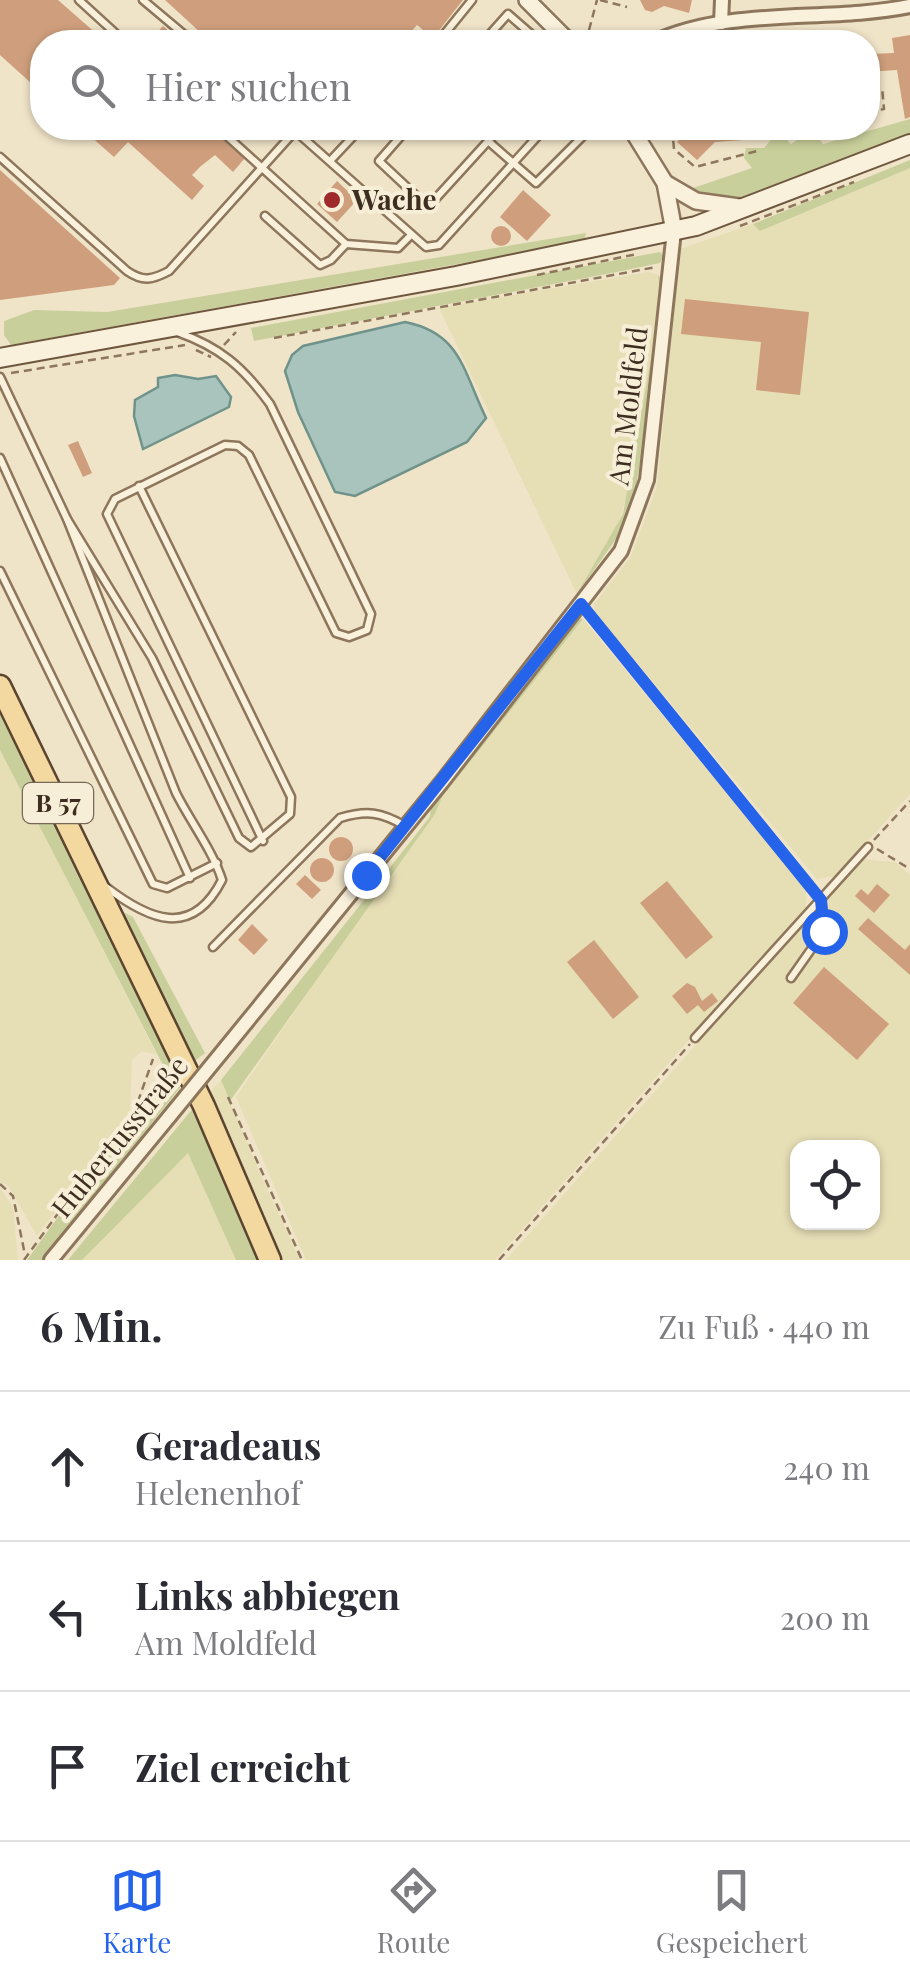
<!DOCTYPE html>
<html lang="de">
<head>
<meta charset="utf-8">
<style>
  :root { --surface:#fff; --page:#f2f2f3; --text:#2b2b33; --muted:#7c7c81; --line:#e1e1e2; --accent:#2563eb }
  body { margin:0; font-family:"Playfair Display",serif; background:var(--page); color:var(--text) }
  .controls { position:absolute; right:30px; bottom:30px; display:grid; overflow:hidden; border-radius:20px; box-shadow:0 2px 8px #0004 }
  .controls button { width:90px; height:90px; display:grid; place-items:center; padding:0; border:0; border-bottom:2px solid var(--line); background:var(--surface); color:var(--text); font:50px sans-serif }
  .stop { position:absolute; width:30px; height:30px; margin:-22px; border:8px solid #2563eb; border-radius:50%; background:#fff }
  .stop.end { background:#2563eb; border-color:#fff; box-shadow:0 2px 10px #0008 }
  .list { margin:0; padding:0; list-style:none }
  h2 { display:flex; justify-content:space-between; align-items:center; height:130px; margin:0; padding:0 40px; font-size:42px }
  h2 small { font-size:32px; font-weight:400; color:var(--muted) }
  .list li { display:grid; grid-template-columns:65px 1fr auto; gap:30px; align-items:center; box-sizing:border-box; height:150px; padding:0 40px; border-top:2px solid var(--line) }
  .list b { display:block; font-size:38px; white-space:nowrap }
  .list p { margin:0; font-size:32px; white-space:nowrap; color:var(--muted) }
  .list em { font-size:32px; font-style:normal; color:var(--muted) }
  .icon { flex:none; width:55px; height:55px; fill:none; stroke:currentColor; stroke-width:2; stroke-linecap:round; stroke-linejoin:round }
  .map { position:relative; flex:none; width:910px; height:1260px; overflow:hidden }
  .search { position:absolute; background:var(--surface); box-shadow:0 2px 8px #0004; left:30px; right:30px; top:30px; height:110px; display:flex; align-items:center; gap:25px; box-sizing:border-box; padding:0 35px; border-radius:40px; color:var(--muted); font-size:38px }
  .sheet { height:580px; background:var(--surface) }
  nav { display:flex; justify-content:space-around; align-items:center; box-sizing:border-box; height:140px; border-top:2px solid var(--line); background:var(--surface); font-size:28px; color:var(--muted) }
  nav a { display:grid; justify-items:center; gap:5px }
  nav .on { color:var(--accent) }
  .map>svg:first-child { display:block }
  .farmland { fill:#e6deb5; fill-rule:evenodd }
  .green { fill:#c9cf9b }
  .water { fill:#a9c4bc; stroke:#6f938a; stroke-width:2.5 }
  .building { fill:#cf9f7d }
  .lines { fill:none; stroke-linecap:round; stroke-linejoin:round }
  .service-casing { stroke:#8d765c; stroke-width:11 }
  .minor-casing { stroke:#8d765c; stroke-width:18 }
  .tertiary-casing { stroke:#8d765c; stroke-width:20 }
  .secondary-casing { stroke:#6f573f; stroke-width:22 }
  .primary-casing { stroke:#5b4430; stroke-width:25 }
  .path { stroke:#8d765c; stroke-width:2.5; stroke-dasharray:8 5; stroke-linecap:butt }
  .service { stroke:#faf1dc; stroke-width:6 }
  .minor { stroke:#faf1dc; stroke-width:12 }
  .tertiary { stroke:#faf1dc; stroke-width:15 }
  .secondary { stroke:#faf1dc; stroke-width:18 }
  .primary { stroke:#f3d9a0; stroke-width:20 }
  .minor-bridge-casing { stroke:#8d765c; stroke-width:18; stroke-linecap:butt }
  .minor-bridge { stroke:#faf1dc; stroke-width:12 }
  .route { stroke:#2563eb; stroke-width:12 }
  .poi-dot { fill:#9e2a2b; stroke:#f7eed8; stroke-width:4 }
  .labels { text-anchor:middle; stroke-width:8; stroke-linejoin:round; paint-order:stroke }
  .shield { fill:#f7eed8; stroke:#756857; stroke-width:2.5 }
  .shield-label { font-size:25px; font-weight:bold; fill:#3d2e20 }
  .poi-label { font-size:28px; font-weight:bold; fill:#3d2e20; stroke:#f7eed8; text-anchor:start }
  .street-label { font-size:28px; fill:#3d2e20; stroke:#f7eed8 }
</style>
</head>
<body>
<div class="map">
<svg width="910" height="1260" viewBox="0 0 910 1260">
  <rect width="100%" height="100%" fill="#f0e4c8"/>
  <g class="farmland">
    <path d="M 910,168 L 910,794 L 836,876 L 817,879 L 594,611 L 594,604 L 631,556 L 657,487 L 680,249 L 753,224 L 761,231 Z"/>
    <path d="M 648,272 L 658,275 L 661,304 L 631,485 L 613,538 L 577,594 L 439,308 Z"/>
    <path d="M 583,619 L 806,889 L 806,907 L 495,1260 L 306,1260 L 236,1097 L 442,797 Z"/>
    <path d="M 0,750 L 157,1055 L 142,1051 L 132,1060 L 130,1111 L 37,1236 L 10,1188 L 0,1181 Z"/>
    <path d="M 860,859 L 895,862 L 910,875 L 910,1260 L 506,1260 ZM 798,1148 L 872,1148 L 872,1222 L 798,1222 Z"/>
    <path d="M 221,1080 L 263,1180 L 300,1260 L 278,1260 L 206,1096 Z"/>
    <path d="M 188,1152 L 236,1260 L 82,1260 L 151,1188 Z"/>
    <path d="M 0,1188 L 13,1207 L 18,1260 L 0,1260 Z"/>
  </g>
  <g class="green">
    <path d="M 910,119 L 910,138 L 748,198 L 700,199 L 693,188 L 752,168 L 744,158 L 746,148 L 764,148 L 775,135 L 781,134 L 791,144 L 813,129 L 823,144 Z"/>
    <path d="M 910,160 L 910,168 L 760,231 L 753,224 Z"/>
    <path d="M 586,233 L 584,241 L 11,345 L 4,335 L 4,321 L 34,310 L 107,312 Z"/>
    <path d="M 660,252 L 664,256 L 660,263 L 622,271 L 254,341 L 251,328 Z"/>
    <path d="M 658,275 L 666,286 L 661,342 L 636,486 L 623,529 L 577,594 L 623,514 L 661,304 Z"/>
    <path d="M 578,618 L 583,619 L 442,797 L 435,814 L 230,1101 L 221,1080 L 430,817 L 431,804 Z"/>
    <path d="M 0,705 L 183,1084 L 43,1260 L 27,1260 L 165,1069 L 0,750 Z"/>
    <path d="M 115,908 L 133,917 L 205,1053 L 191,1064 Z"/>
    <path d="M 194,1107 L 260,1260 L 236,1260 L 188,1153 L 82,1260 L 68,1260 Z"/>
  </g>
  <g class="water">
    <path d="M 405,322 C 461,333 463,371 486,418 L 467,442 L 355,496 L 335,492 L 298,412 L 285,371 L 292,355 L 303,346 Z"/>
    <path d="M 175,375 L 198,379 L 216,376 L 231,397 L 229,407 L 143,449 L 134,416 L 135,400 L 158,387 L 158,378 Z"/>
  </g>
  <g class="building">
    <path d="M 0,0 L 58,0 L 106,42 L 42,42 L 42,93 L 0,55 Z"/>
    <path d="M 165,0 L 463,0 L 433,38 L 417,25 L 402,42 L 389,38 L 385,42 L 212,42 L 207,38 L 193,42 L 201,33 Z"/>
    <path d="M 640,0 L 692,0 L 689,13 L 664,6 L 652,12 L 645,10 Z"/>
    <path d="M 163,26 L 181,42 L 149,42 Z"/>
    <path d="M 910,35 L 910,117 L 905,119 L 897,70 L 868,72 L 868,54 L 894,53 L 892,38 Z"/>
    <path d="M 81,128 L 180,128 L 194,140 L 204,128 L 211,128 L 245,158 L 233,172 L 215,155 L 201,166 L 192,175 L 204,186 L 192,200 L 128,142 L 114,157 Z"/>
    <path d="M 691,128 L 791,128 L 791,130 L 758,132 L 759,139 L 715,142 L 697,160 L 677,142 Z"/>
    <path d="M 0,170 L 120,278 L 114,285 L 0,300 Z"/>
    <path d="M 337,181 L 357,200 L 337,222 L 317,204 Z"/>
    <path d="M 523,190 L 551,215 L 527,241 L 500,217 Z"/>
    <circle cx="501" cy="236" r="10"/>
    <path d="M 685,299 L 809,312 L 800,395 L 756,390 L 761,342 L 681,334 Z"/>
    <path d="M 78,441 L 92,473 L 83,477 L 68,445 Z"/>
    <circle cx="341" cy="849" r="12"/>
    <circle cx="322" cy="870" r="12"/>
    <path d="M 305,875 L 321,890 L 312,899 L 296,884 Z"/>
    <path d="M 667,881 L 713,937 L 686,959 L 640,903 Z"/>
    <path d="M 877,884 L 890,895 L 874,913 L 855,896 L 861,889 L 868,895 Z"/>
    <path d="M 868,918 L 905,950 L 910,944 L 910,975 L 858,929 Z"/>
    <path d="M 252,924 L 268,940 L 254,955 L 238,940 Z"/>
    <path d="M 594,940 L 639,997 L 613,1019 L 567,962 Z"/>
    <path d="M 824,967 L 889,1024 L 857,1060 L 793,1003 Z"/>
    <path d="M 687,983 L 695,987 L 702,1001 L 712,993 L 718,1001 L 704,1012 L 698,1005 L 687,1014 L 672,996 Z"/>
  </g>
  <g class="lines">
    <g class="service-casing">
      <g id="service">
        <path d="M 79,0 L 125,42"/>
        <path d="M 143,0 L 193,42"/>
        <path d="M 438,42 L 472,0"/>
        <path d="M 483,42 L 508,14 L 540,42"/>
        <path d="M 218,128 L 346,244 L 398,248 L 411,235"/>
        <path d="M 292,128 L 426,247 L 439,245 L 545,128"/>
        <path d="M 408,128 L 379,161 L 428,207 L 500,128"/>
        <path d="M 488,141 L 536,183 L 591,128"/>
        <path d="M 0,157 L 127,271 C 143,282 152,280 169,271 L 295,131"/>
        <path d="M 330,161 L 361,128"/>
        <path d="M 265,216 L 320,265 L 331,260 L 346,244"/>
        <path d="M 177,332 C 220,347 243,367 270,404 L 371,614 L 367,630 L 349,637 L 336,633 L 249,455 L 238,446 L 225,445 L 115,499 L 107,514 L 263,841"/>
        <path d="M 0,377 L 67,519 L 176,793 C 190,821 213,851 222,880 C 192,939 149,920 106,887"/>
        <path d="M 0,458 L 190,878"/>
        <path d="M 67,519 L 152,658 L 239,838 L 251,847 L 290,814 L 291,797 L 139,486"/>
        <path d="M 0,571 L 153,884 L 167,888 L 217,863"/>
        <path d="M 582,605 L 821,900 L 824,931 L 791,978"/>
        <path d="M 213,947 L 340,818 C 367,810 381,812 405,826"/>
        <path d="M 695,1038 L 868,847"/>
      </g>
    </g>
    <g class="minor-casing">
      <g id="minor">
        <path d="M 721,23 L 722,0"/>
        <path d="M 654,42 C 733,6 827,23 910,6"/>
        <path d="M 227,1046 L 442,782 L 621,551 L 647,480 L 674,231"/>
        <path d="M 51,1260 L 169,1117"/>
      </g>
    </g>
    <g class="tertiary-casing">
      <g id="tertiary">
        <path d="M 527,0 L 569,42"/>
        <path d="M 631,128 L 665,183 L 674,231"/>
        <path d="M 665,183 L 696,201 L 739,207"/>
      </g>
    </g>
    <g class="secondary-casing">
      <path id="secondary" d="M 0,358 L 456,276 L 696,226 L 910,144"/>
    </g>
    <g class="primary-casing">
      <path id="primary" d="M 0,686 L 204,1106 L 270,1260"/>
    </g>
    <g class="path">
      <path d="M 600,0 L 627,7"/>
      <path d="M 589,30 L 597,0"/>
      <path d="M 868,112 L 884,109 L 882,87"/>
      <path d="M 672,128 L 674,149 L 695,167 L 757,151"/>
      <path d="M 740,226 L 854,182"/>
      <path d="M 537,275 L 637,254"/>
      <path d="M 274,338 L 656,267"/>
      <path d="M 224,345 L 236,332"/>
      <path d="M 196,350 L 211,357"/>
      <path d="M 11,373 L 185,345"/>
      <path d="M 874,840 L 910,801"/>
      <path d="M 877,849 L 910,869"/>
      <path d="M 228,1097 L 302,1260"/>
      <path d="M 0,1184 L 13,1196 L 25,1255"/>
      <path d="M 24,1260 L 136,1107 L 153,1059"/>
      <path d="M 499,1260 L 690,1044"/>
    </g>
    <use href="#service" class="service"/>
    <use href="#minor" class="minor"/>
    <use href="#tertiary" class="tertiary"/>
    <use href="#secondary" class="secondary"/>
    <use href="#primary" class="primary"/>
    <g class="minor-bridge-casing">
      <path id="minor-bridge" d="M 169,1117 L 227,1046"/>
    </g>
    <use href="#minor-bridge" class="minor-bridge"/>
  </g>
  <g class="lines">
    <path class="route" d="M 366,875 L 581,604 L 821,900 L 824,931"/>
  </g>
  <circle class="poi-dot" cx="332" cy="200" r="10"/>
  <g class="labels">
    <rect class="shield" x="23" y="783" width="70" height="40" rx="8"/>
    <g class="shield-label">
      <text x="58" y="812">B 57</text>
    </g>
    <g class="poi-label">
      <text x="352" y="210">Wache</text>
    </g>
    <g class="street-label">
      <text transform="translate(628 406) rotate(-83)" y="10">Am Moldfeld</text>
      <text transform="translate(120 1137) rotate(-51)" y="10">Hubertusstraße</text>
    </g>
  </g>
</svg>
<div class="controls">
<button><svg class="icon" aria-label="locate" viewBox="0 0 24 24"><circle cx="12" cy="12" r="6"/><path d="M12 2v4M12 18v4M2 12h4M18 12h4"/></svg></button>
</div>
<div class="stop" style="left:824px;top:931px"></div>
<div class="stop end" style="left:366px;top:875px"></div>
<div class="search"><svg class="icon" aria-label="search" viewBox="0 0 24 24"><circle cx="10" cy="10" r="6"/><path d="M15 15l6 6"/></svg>Hier suchen</div>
</div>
<section class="sheet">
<h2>6 Min.<small>Zu Fuß · 440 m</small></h2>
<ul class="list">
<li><svg class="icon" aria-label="ahead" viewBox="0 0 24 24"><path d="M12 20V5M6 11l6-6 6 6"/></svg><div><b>Geradeaus</b><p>Helenenhof</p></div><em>240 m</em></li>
<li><svg class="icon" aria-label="left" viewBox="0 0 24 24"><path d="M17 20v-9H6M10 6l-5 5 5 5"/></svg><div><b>Links abbiegen</b><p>Am Moldfeld</p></div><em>200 m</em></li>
<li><svg class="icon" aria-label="arrive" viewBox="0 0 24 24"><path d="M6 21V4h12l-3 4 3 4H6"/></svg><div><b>Ziel erreicht</b></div></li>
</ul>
</section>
<nav>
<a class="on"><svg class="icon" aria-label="map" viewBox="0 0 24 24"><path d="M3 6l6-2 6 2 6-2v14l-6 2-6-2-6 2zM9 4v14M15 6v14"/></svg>Karte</a>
<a><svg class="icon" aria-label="directions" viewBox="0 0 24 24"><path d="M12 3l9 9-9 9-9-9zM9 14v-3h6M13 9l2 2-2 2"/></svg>Route</a>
<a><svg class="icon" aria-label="saved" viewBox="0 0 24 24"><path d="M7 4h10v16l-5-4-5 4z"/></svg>Gespeichert</a>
</nav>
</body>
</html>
